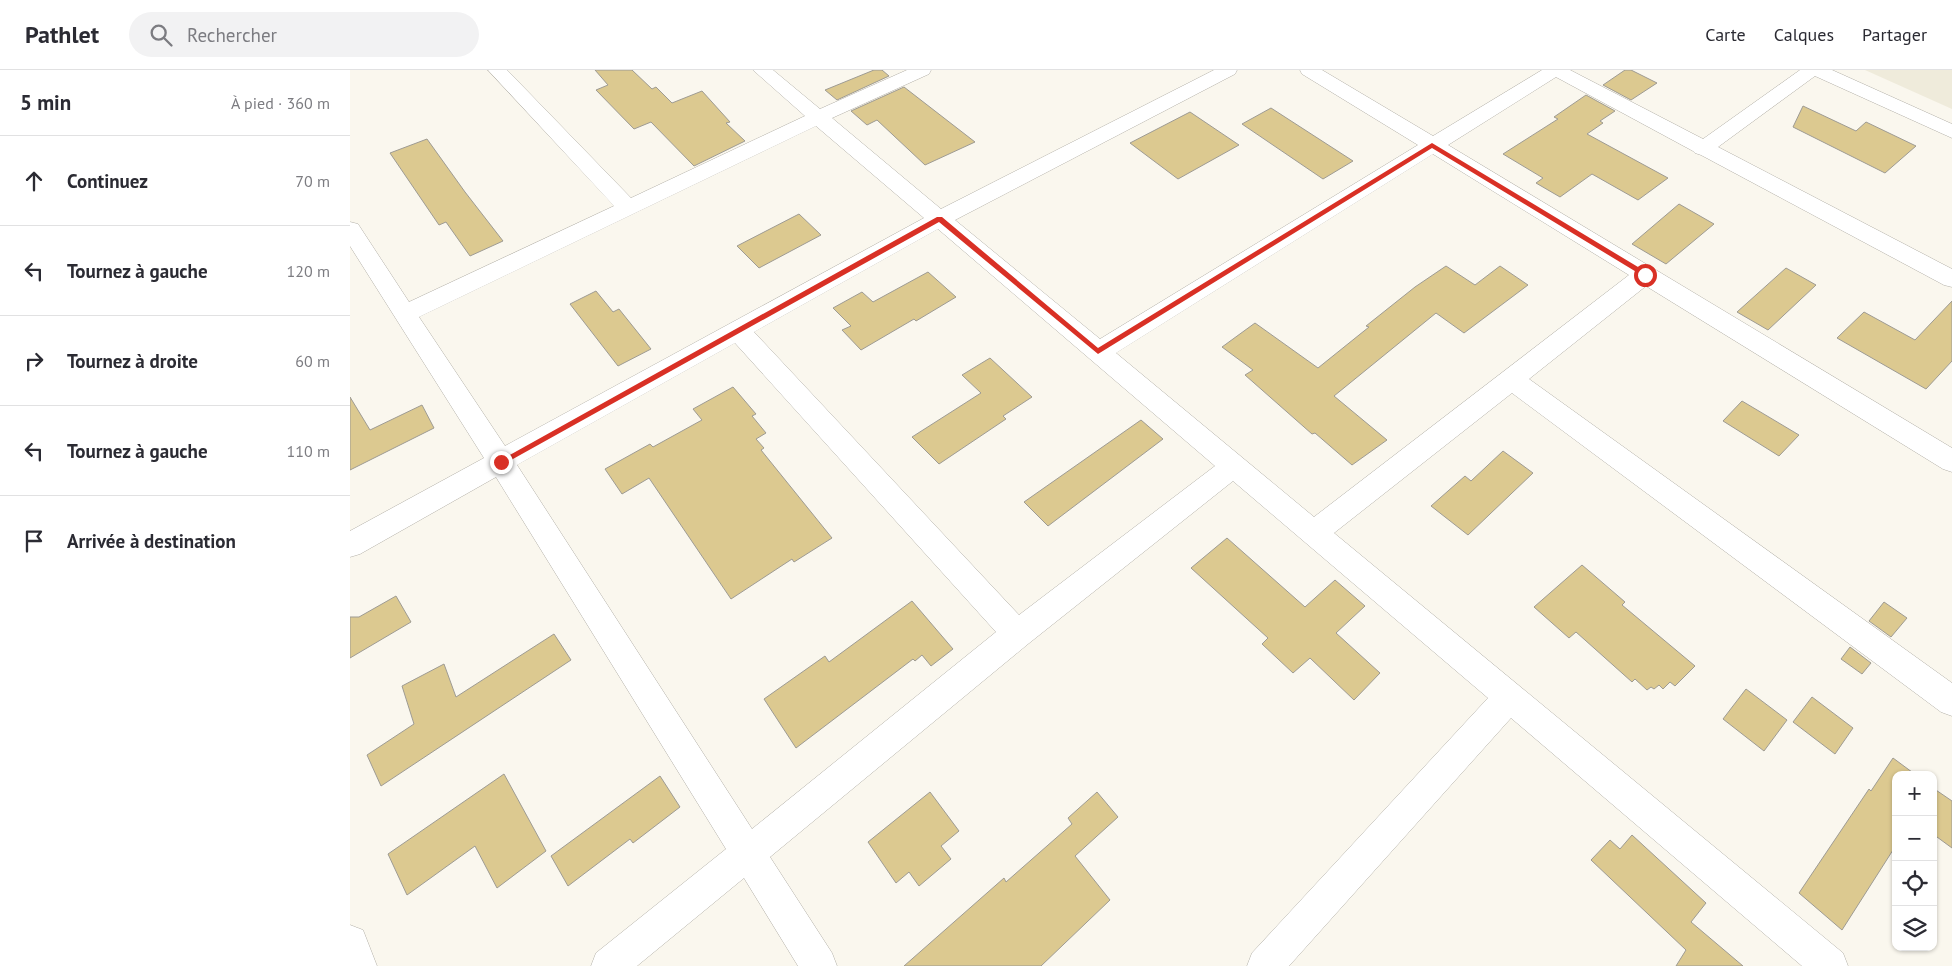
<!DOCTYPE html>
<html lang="fr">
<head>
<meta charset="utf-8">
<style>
  :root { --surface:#fff; --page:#f2f2f3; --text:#2b2b33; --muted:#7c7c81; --line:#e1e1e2 }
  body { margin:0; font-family:"PT Sans",sans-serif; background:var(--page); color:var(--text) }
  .controls { position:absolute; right:15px; bottom:15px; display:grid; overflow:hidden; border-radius:10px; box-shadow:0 1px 4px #0004 }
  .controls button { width:45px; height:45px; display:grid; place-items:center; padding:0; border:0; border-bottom:1px solid var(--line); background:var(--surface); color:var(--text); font:25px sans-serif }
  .stop { position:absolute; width:15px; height:15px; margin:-11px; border:4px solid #d93025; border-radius:50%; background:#fff }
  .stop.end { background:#d93025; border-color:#fff; box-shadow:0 1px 5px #0008 }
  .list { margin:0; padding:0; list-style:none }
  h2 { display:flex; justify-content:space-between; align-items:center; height:65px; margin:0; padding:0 20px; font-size:21px }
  h2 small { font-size:16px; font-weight:400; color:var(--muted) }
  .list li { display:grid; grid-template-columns:32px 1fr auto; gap:15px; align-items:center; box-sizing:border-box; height:90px; padding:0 20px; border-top:1px solid var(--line) }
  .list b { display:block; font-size:19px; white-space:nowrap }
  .list em { font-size:16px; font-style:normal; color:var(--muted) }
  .icon { flex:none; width:28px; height:28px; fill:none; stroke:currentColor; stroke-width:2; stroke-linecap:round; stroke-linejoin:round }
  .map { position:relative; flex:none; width:1602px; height:896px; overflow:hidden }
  header { display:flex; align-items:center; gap:30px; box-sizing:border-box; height:70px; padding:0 25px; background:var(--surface); border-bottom:1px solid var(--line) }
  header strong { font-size:24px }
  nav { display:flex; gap:28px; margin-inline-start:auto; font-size:18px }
  .search { width:350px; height:45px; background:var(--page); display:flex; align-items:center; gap:12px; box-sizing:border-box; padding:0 18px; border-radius:28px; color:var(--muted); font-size:19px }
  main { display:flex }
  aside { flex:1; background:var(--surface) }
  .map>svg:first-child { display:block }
  .built { fill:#efebdb }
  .building { fill:#dcc990; stroke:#9e9b93 }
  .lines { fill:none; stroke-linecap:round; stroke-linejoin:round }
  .minor-casing { stroke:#b2afa7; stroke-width:1 }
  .minor { fill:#fff; fill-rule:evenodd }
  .route { fill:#d93025 }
</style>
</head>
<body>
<header>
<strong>Pathlet</strong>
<div class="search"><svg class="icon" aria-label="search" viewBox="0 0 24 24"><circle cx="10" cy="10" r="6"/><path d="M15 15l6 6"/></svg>Rechercher</div>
<nav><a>Carte</a><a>Calques</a><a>Partager</a></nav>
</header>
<main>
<aside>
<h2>5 min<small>À pied · 360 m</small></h2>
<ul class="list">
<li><svg class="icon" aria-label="ahead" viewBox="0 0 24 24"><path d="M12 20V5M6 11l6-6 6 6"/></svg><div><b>Continuez</b></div><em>70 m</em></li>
<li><svg class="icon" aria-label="left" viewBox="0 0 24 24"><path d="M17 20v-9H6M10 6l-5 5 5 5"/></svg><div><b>Tournez à gauche</b></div><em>120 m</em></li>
<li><svg class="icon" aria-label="right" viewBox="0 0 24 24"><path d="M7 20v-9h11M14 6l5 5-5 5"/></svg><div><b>Tournez à droite</b></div><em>60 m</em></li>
<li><svg class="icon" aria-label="left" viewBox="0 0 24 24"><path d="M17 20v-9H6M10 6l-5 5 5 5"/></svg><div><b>Tournez à gauche</b></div><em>110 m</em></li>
<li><svg class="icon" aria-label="arrive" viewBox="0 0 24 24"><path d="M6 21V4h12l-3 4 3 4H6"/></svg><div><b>Arrivée à destination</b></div></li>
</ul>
</aside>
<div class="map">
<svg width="1602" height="896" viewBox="0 0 1602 896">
  <rect width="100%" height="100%" fill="#faf7ee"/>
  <path class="built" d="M 1515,0 L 1602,0 L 1602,39 Z"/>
  <g class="building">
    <path d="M 245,0 L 282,0 L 302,19 L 306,17 L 322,33 L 352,21 L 380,52 L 376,53 L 395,71 L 344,96 L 301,52 L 284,59 L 246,20 L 258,15 Z"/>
    <path d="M 524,0 L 532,0 L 539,6 L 487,30 L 475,20 Z"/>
    <path d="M 1275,0 L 1281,0 L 1307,13 L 1281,30 L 1253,15 Z"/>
    <path d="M 554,17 L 625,72 L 575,95 L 527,50 L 517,55 L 501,41 Z"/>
    <path d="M 1236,25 L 1265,41 L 1250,51 L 1253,53 L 1237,64 L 1318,108 L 1288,130 L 1242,104 L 1210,127 L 1186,113 L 1193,108 L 1153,84 L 1208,49 L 1204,47 Z"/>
    <path d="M 1453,36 L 1506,61 L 1516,52 L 1566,76 L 1535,103 L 1443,57 Z"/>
    <path d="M 921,38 L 1003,91 L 973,109 L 892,54 Z"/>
    <path d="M 840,42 L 889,75 L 828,109 L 780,73 Z"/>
    <path d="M 77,69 L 115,122 L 153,171 L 120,186 L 96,152 L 89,155 L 40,83 Z"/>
    <path d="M 1329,134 L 1364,154 L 1316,194 L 1282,174 Z"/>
    <path d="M 449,144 L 471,165 L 409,198 L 387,176 Z"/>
    <path d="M 1096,196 L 1125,215 L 1150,196 L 1178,215 L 1114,263 L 1086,243 L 984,326 L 1037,370 L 1002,395 L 965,363 L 962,364 L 895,305 L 903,300 L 872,277 L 905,253 L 968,298 L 1019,257 L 1016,256 L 1065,217 Z"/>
    <path d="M 1436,198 L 1466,215 L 1418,260 L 1387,242 Z"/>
    <path d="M 578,202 L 606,227 L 566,251 L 564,249 L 511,280 L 492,260 L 501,256 L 483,238 L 512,222 L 523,232 Z"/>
    <path d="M 246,221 L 263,242 L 269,239 L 301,279 L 268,296 L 220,234 Z"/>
    <path d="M 1602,231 L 1602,291 L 1576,319 L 1487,268 L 1514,242 L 1565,270 Z"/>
    <path d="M 640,288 L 682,327 L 653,346 L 656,349 L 589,394 L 562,367 L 631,323 L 612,305 Z"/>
    <path d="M 383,317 L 406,344 L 402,346 L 416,363 L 406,369 L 414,378 L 411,380 L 482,468 L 444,492 L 442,489 L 381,529 L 299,408 L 272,424 L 255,399 L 300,374 L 303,377 L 352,350 L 343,339 Z"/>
    <path d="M 0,327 L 20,360 L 72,335 L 84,358 L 0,400 Z"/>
    <path d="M 1392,331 L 1449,365 L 1429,386 L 1373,351 Z"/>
    <path d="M 791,350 L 813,369 L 698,456 L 674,432 Z"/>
    <path d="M 1153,381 L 1183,403 L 1118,465 L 1081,436 L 1115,406 L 1121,411 Z"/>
    <path d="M 877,468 L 955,537 L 985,510 L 1015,536 L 986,563 L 1030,603 L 1004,630 L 960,588 L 943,603 L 912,574 L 918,568 L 841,498 Z"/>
    <path d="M 1232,495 L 1275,532 L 1272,535 L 1345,596 L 1325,616 L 1320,612 L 1313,619 L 1309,615 L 1304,619 L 1301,617 L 1297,620 L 1285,609 L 1282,612 L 1226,562 L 1219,568 L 1184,537 Z"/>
    <path d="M 46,526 L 61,552 L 0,588 L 0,547 L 9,547 Z"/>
    <path d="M 562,531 L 603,579 L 581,596 L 572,585 L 565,591 L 563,589 L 446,678 L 414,629 L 475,586 L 479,592 Z"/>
    <path d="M 1534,532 L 1557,548 L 1541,567 L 1519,551 Z"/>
    <path d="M 204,564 L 221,590 L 31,716 L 17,685 L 64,654 L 52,616 L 94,594 L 106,627 Z"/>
    <path d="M 1500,577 L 1521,593 L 1512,604 L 1491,589 Z"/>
    <path d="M 1396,619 L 1437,650 L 1414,681 L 1373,649 Z"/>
    <path d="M 1462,627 L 1503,658 L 1485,684 L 1443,652 Z"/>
    <path d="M 1543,688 L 1566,705 L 1546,705 L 1546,782 L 1543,780 L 1492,860 L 1449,823 L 1519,719 L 1521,721 Z"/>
    <path d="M 154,704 L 196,781 L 147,818 L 125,776 L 57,825 L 38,784 Z"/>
    <path d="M 310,706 L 330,737 L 283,773 L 280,769 L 218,816 L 201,786 Z"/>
    <path d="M 1583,718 L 1602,731 L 1602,778 L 1587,767 L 1583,773 Z"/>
    <path d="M 580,722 L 609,761 L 591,776 L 601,789 L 569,816 L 559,802 L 546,813 L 518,772 Z"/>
    <path d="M 747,722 L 768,747 L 725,786 L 760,830 L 691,896 L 554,896 L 654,808 L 656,812 L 722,754 L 718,748 Z"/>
    <path d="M 1282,765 L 1356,833 L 1341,852 L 1393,896 L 1326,896 L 1336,880 L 1241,790 L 1260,770 L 1270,779 Z"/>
  </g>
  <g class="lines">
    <g class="minor-casing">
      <g id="minor">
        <path d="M 138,0 L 157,0 L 281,128 L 455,46 L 403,0 L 423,0 L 470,39 L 557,0 L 581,0 L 579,4 L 482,48 L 591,139 L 864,0 L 887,0 L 885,4 L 605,150 L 750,269 L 1068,75 L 952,4 L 950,0 L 972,0 L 1083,66 L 1192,0 L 1220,0 L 1353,69 L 1450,0 L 1482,0 L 1602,54 L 1602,68 L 1465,6 L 1368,77 L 1602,199 L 1602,217 L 1594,215 L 1351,85 L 1345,83 L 1343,81 L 1206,7 L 1098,75 L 1602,378 L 1602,402 L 1593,399 L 1296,216 L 1179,309 L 1602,613 L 1602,646 L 1591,642 L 1162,323 L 984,463 L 1493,883 L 1498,896 L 1452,896 L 1161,648 L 939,896 L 897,896 L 902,883 L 1138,628 L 883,411 L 678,574 L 420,787 L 482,883 L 487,896 L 448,896 L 394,808 L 287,896 L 241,896 L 246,883 L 376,779 L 146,407 L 10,484 L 0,487 L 0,461 L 134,388 L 0,176 L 0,152 L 8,154 L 59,232 L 264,136 ZM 466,56 L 574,148 L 155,376 L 69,247 ZM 1083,84 L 1279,205 L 964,447 L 766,283 ZM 588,159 L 865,396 L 669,545 L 404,262 ZM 385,273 L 646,562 L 402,759 L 167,395 Z"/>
        <path d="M 0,855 L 13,860 L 27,896 L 0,896 Z"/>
      </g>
    </g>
    <use href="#minor" class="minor"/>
  </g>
  <path class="route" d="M 1082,73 L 1298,203 L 1298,206 L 1293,206 L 1082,78 L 748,284 L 589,152 L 154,394 L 148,394 L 147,392 L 587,147 L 592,147 L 748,278 Z"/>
</svg>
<div class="controls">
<button>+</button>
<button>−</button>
<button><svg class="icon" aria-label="locate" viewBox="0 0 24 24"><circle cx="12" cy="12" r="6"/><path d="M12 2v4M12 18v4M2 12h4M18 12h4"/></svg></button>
<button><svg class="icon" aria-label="layers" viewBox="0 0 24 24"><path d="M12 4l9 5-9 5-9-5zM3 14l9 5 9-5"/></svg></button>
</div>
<div class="stop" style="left:1295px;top:205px"></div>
<div class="stop end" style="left:151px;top:392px"></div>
</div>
</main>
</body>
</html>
